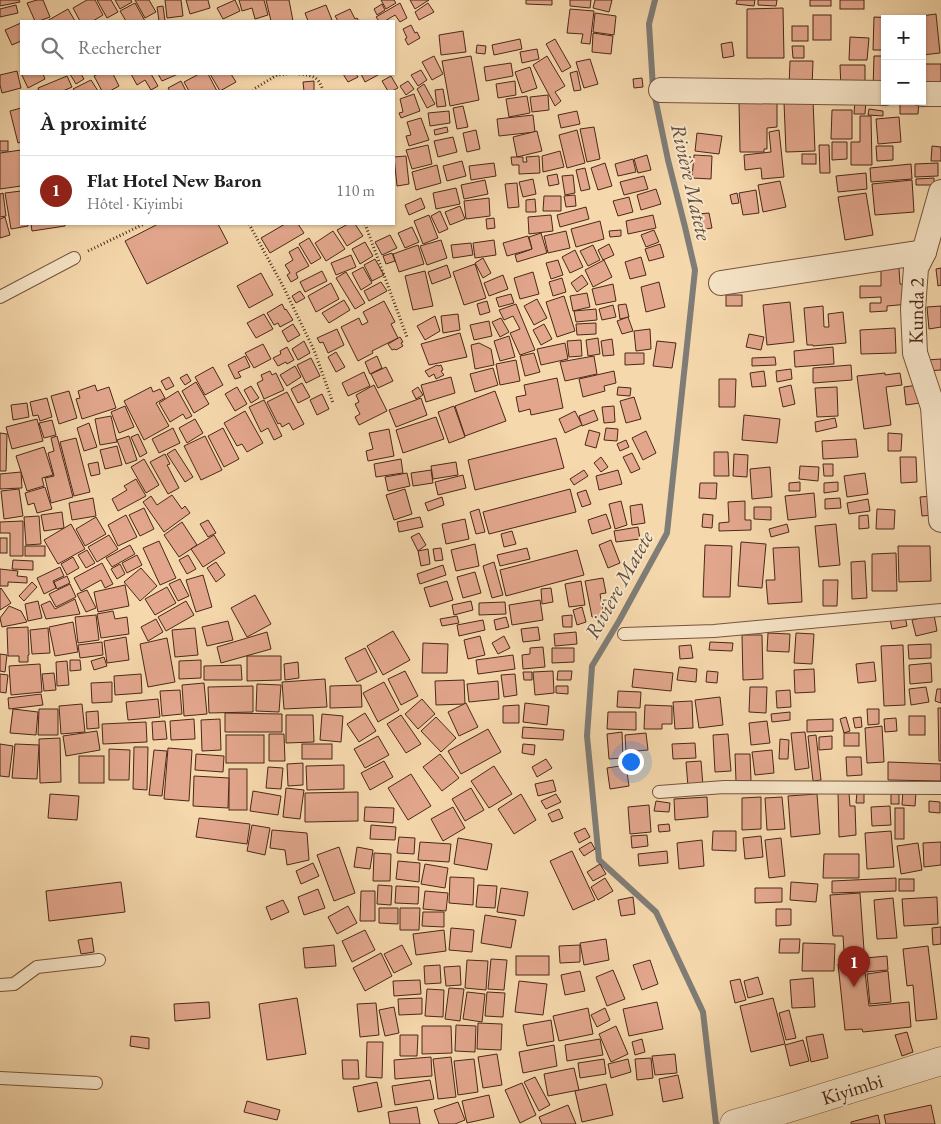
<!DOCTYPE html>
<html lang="fr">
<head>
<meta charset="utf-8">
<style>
  :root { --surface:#fff; --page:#f6f6f6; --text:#222; --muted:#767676; --line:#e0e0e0; --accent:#8f2418 }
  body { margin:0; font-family:"EB Garamond",serif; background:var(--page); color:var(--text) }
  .controls { position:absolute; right:15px; top:15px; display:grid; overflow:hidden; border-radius:0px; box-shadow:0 1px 4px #0004 }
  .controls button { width:45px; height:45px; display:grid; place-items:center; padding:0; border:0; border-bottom:1px solid var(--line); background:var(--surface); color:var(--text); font:25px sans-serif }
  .you { position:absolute; left:630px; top:761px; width:18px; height:18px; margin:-12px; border:4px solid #fff; border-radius:50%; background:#1a73e8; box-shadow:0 0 0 8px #1a73e833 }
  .badge { display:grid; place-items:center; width:32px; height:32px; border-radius:50%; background:var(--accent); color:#fff; font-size:16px; font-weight:700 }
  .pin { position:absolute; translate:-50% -41px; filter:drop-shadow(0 1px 2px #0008) }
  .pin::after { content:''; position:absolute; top:26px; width:18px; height:15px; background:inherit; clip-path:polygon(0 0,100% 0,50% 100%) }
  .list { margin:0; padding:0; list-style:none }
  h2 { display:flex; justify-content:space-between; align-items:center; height:65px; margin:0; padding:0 20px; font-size:21px }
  h2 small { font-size:16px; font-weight:400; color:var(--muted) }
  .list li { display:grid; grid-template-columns:32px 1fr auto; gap:15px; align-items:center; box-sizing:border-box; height:70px; padding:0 20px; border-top:1px solid var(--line) }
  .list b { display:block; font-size:19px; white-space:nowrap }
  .list p { margin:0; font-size:16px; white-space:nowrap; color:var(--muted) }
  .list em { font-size:16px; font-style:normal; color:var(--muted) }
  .icon { flex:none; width:28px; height:28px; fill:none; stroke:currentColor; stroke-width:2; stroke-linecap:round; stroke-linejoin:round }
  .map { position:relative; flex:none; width:941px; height:1124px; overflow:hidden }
  .search { position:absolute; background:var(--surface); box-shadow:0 1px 4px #0004; left:20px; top:20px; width:375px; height:55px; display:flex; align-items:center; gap:12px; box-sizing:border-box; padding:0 18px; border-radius:0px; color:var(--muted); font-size:19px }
  .panel { position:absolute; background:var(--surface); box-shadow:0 1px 4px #0004; left:20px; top:90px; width:375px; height:135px; border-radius:0px }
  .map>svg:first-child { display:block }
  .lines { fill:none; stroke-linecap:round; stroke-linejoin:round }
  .stream { stroke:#7f7d77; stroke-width:6 }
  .building { fill:#e2a68c; stroke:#4b2818 }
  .service-casing { stroke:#76543d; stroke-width:14 }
  .minor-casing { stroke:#76543d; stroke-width:26 }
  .tertiary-casing { stroke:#76543d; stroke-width:29 }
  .path { stroke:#4b2818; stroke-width:3; stroke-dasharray:1 2.5; stroke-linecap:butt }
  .service { stroke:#f8e6c9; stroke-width:12 }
  .minor { stroke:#f8e6c9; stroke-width:24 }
  .tertiary { stroke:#f8e6c9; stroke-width:28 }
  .labels { text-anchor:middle; stroke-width:4; stroke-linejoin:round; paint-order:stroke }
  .street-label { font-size:20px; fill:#4b2818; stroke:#f8e6c9 }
  .water-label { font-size:21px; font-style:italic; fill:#614c40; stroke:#f8e6c9 }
</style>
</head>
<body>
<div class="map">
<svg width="941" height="1124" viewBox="0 0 941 1124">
  <rect width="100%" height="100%" fill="#f5d8ac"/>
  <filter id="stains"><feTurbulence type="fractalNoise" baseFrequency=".004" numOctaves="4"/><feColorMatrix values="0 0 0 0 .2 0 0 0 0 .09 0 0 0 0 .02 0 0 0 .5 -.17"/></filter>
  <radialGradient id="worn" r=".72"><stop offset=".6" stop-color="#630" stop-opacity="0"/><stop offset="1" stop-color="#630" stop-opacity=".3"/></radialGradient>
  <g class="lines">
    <path class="stream" d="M 655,0 L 649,24 L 653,88 L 668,160 L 685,227 L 695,270 L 667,533 L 619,621 L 592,666 L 587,736 L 599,860 L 656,912 L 703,1012 L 716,1124"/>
  </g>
  <g class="building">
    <path d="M 0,0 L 19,0 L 20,2 L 0,6 Z"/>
    <path d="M 37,0 L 43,0 L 50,17 L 39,21 L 35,21 L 27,3 Z"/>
    <path d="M 87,0 L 95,0 L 103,15 L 93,21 L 80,21 L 73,8 Z"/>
    <path d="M 97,0 L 111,0 L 118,12 L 107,18 Z"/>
    <path d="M 115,0 L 131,0 L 132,2 L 120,9 Z"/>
    <path d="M 135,0 L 149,0 L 156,12 L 145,18 Z"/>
    <path d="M 165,0 L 181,0 L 183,16 L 167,18 Z"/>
    <path d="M 186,0 L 208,0 L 210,8 L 190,14 Z"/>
    <path d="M 235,0 L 240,11 L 223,19 L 217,8 Z"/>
    <path d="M 239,0 L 264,0 L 268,15 L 255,19 L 252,8 L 242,11 Z"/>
    <path d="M 266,0 L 289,0 L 293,21 L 271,21 Z"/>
    <path d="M 381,0 L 394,0 L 396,3 L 386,9 Z"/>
    <path d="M 410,0 L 429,0 L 415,9 Z"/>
    <path d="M 526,0 L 552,0 L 552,5 L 526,4 Z"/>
    <path d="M 570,0 L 591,0 L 590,8 L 570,6 Z"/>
    <path d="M 595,0 L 612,0 L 609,12 L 593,8 Z"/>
    <path d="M 737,0 L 755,0 L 754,6 L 736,4 Z"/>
    <path d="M 758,0 L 777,0 L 776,6 L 758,5 Z"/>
    <rect x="810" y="0" width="21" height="6"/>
    <rect x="840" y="0" width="24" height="9"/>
    <path d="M 135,3 L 145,21 L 126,21 L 120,11 Z"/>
    <path d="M 400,3 L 407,18 L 400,22 L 395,15 L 385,21 L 379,21 L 376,17 Z"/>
    <path d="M 428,3 L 434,12 L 419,20 L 415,12 Z"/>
    <path d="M 382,4 L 385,10 L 377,15 L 374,9 Z"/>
    <path d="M 16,5 L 18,13 L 0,17 L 0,9 Z"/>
    <path d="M 326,5 L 332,20 L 328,21 L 308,21 L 305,13 Z"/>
    <path d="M 163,6 L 165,21 L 159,21 L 157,7 Z"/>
    <path d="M 783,8 L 784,58 L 747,58 L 747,9 Z"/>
    <path d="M 68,9 L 75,21 L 47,21 Z"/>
    <path d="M 350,9 L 355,19 L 357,18 L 359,21 L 338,21 L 335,16 Z"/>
    <path d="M 570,9 L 594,11 L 590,44 L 581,43 L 583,34 L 567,33 Z"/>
    <path d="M 595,13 L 616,16 L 614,35 L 593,32 Z"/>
    <path d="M 936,14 L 940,53 L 922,55 L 922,19 L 905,19 L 905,18 Z"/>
    <rect x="813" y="15" width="18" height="25"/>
    <path d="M 874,17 L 895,18 L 895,19 L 885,19 L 885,50 L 873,50 Z"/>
    <path d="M 21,23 L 21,41 L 12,45 L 5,30 Z"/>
    <path d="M 411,25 L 415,33 L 417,32 L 420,38 L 408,45 L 405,39 L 407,38 L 403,29 Z"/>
    <rect x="792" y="26" width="16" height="15"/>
    <path d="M 463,31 L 466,52 L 441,55 L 439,35 Z"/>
    <path d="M 593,33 L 613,36 L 611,54 L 592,52 Z"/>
    <path d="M 850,37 L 869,38 L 867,60 L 849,60 Z"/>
    <path d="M 520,39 L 522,49 L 494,55 L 492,45 Z"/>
    <path d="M 555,39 L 571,67 L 562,72 L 546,44 Z"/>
    <path d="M 732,42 L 734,56 L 723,58 L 721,44 Z"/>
    <path d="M 477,45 L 486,46 L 485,54 L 476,53 Z"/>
    <path d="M 792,46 L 804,46 L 804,58 L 793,58 Z"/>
    <path d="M 537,49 L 539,59 L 522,63 L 520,52 Z"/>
    <path d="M 434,56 L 443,74 L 432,80 L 422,62 Z"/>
    <path d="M 471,56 L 479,100 L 450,106 L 442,61 Z"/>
    <path d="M 547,56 L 565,86 L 555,92 L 561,101 L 555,106 L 533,65 Z"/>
    <path d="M 874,56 L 885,56 L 885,90 L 873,90 Z"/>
    <path d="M 590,59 L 598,84 L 584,88 L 576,62 Z"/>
    <path d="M 790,61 L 813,61 L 812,87 L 789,86 Z"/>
    <path d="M 511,63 L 513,76 L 486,81 L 484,67 Z"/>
    <rect x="922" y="64" width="19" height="25"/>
    <path d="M 840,65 L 865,65 L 865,87 L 841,88 Z"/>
    <path d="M 530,67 L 537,88 L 522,93 L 515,72 Z"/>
    <path d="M 421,70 L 427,80 L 418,86 L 411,75 Z"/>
    <path d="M 17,71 L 21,88 L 2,93 L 0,85 L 0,75 Z"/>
    <path d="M 20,71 L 21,71 L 21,74 L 43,74 L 45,79 L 28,88 Z"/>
    <path d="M 577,71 L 581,90 L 574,91 L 570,73 Z"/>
    <path d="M 70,74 L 81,74 L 84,79 L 76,84 Z"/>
    <path d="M 98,74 L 113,74 L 119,86 L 110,91 L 102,91 L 94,76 Z"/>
    <path d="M 131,74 L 151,74 L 158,86 L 151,90 L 145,80 L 137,85 Z"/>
    <path d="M 158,74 L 178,74 L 162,81 Z"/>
    <path d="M 199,74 L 208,74 L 217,91 L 189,91 L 184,82 Z"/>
    <path d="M 210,74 L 231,74 L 236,82 L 220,91 Z"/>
    <path d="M 343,74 L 356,74 L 358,77 L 348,82 Z"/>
    <path d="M 361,74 L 377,74 L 378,75 L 365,82 Z"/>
    <path d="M 67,76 L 72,87 L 63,91 L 39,91 L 38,88 Z"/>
    <path d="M 391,76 L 398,88 L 392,91 L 388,91 L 382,81 Z"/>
    <path d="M 642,78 L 643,87 L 634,88 L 633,79 Z"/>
    <path d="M 91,80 L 98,91 L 75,91 L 73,89 Z"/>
    <path d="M 181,81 L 186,91 L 170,91 L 168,88 Z"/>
    <path d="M 314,81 L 314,91 L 304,91 L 303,82 Z"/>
    <path d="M 408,81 L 414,89 L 406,95 L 400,86 Z"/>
    <path d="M 515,81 L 516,95 L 498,98 L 496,84 Z"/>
    <path d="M 424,84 L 435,104 L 427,108 L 417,89 Z"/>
    <path d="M 443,89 L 446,106 L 437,107 L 435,90 Z"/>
    <path d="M 414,94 L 420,111 L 401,118 L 399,113 L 403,112 L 400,99 Z"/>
    <path d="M 548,95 L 549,110 L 532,112 L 530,97 Z"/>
    <path d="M 527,96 L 530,113 L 509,117 L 506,99 Z"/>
    <path d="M 813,100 L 815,151 L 786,152 L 784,102 Z"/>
    <path d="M 855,100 L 866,100 L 865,114 L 854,114 Z"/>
    <path d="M 739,101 L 777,101 L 777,127 L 767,128 L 767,149 L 764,149 L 764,152 L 740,152 Z"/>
    <path d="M 900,101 L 919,101 L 918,114 L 900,114 Z"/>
    <path d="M 463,106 L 468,127 L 457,129 L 453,108 Z"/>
    <path d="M 21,108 L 21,142 L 18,143 L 10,111 Z"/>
    <path d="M 869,109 L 883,111 L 883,116 L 868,115 Z"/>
    <path d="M 832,110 L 852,110 L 852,139 L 831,139 Z"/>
    <path d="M 449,111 L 450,123 L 430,126 L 428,113 Z"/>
    <path d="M 577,111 L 580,124 L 561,128 L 558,115 Z"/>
    <path d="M 533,115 L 535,132 L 499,136 L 497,119 Z"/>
    <path d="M 860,116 L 871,116 L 872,165 L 851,165 L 851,142 L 860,142 Z"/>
    <path d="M 899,117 L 901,142 L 878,144 L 876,119 Z"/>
    <path d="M 421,118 L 429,140 L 409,146 L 406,136 L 411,135 L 407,122 Z"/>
    <path d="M 447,127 L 448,132 L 435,135 L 434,130 Z"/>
    <path d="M 594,127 L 600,159 L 587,162 L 580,129 Z"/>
    <path d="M 476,130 L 480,149 L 467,152 L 463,133 Z"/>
    <path d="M 577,130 L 585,163 L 567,168 L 559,135 Z"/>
    <path d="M 779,130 L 784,177 L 762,179 L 761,168 L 745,170 L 744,155 L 771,152 L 769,132 Z"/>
    <path d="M 537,131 L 542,151 L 517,157 L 513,137 Z"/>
    <path d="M 697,133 L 722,136 L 719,154 L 695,151 Z"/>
    <path d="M 453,137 L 457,152 L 438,157 L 434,141 Z"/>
    <rect x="0" y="141" width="8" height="10"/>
    <path d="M 832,142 L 847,142 L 847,159 L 832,160 Z"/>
    <path d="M 428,145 L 432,164 L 412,169 L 406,150 Z"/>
    <path d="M 819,145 L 829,145 L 830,173 L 820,173 Z"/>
    <path d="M 876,146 L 893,146 L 893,160 L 877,161 Z"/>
    <path d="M 932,146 L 941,147 L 941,161 L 931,161 Z"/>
    <path d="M 21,150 L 21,186 L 0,189 L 0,153 Z"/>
    <path d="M 560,151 L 564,167 L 543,172 L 542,156 Z"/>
    <rect x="802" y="154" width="14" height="10"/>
    <path d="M 647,155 L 651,170 L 638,173 L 634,159 Z"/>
    <path d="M 694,155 L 712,156 L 711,179 L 692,178 Z"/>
    <path d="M 406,156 L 409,184 L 397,186 L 394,157 Z"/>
    <path d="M 539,156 L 540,173 L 519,174 L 519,165 L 512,165 L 511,157 L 523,157 L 523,162 L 527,162 L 526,157 Z"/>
    <path d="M 633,159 L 636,172 L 618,176 L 615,164 Z"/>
    <path d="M 462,161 L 466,176 L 447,181 L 443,166 Z"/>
    <path d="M 494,163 L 496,176 L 471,180 L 469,166 Z"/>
    <path d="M 605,163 L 612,186 L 598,190 L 591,168 Z"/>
    <path d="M 938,163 L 938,176 L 915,177 L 915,164 Z"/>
    <path d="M 911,164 L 912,179 L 871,182 L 870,168 Z"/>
    <path d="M 437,165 L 441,183 L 416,190 L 412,172 Z"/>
    <path d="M 585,168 L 590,189 L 581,191 L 576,170 Z"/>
    <path d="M 866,173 L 867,189 L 838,192 L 836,176 Z"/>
    <path d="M 557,174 L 559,184 L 549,186 L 547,176 Z"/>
    <path d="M 573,175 L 575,193 L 565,195 L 562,176 Z"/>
    <path d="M 644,176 L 648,189 L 624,195 L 620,182 Z"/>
    <path d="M 934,178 L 934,185 L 916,185 L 916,179 Z"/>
    <path d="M 533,179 L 536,194 L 523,197 L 519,182 Z"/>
    <path d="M 485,180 L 488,194 L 464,199 L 461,185 Z"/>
    <path d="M 912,180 L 914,212 L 875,215 L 872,184 Z"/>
    <path d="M 780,181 L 786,207 L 763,212 L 758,185 Z"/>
    <path d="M 517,183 L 519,207 L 508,208 L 505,184 Z"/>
    <path d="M 456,188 L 460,204 L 436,209 L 433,193 Z"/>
    <path d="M 656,189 L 661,204 L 641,210 L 637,195 Z"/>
    <path d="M 756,190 L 759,213 L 743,215 L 739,193 Z"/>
    <path d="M 21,191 L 21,224 L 28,224 L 28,226 L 11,229 L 5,193 Z"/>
    <path d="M 3,193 L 6,216 L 0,217 L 0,194 Z"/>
    <path d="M 737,193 L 739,203 L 732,204 L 730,195 Z"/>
    <path d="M 866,193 L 873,235 L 845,240 L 838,197 Z"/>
    <path d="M 575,195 L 576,206 L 566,207 L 564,196 Z"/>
    <path d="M 544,196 L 561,196 L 561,211 L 543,211 Z"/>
    <path d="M 629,197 L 633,212 L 618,216 L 613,201 Z"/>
    <path d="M 421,198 L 425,208 L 409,215 L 405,205 Z"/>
    <path d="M 489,198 L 490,216 L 466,219 L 464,201 Z"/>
    <path d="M 535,199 L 536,212 L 526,212 L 526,200 Z"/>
    <path d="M 460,206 L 465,219 L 450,225 L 445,212 Z"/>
    <path d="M 586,207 L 589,219 L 560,227 L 557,215 Z"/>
    <path d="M 440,211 L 448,229 L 439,233 L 431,216 Z"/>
    <path d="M 709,213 L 712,228 L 701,230 L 698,214 Z"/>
    <path d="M 429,215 L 438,238 L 423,244 L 414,221 Z"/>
    <path d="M 551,215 L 553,231 L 529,234 L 528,217 Z"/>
    <path d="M 653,215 L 656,228 L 628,234 L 626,221 Z"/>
    <path d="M 5,217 L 10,235 L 0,238 L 0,219 Z"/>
    <path d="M 494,218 L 495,228 L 487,229 L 486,219 Z"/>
    <path d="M 600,221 L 604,239 L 576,247 L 571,229 Z"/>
    <path d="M 31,224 L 65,224 L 65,226 L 32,231 Z"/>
    <path d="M 158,224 L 218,224 L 228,243 L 147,284 L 125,241 Z"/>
    <path d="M 285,224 L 298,224 L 304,233 L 270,253 L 261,238 Z"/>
    <path d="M 348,224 L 355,224 L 363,236 L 347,246 L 337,230 Z"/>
    <path d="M 412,227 L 419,242 L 405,248 L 398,233 Z"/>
    <path d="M 621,230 L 621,236 L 610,237 L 609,231 Z"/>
    <path d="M 654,230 L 659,242 L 646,247 L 641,235 Z"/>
    <path d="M 333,231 L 345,249 L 326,261 L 315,243 Z"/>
    <path d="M 566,231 L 570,248 L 548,253 L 544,236 Z"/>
    <path d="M 541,233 L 547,253 L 517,262 L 515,255 L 532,249 L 529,237 Z"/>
    <path d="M 390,235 L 397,248 L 382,255 L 375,242 Z"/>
    <path d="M 528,236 L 532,249 L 507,256 L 503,243 Z"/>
    <path d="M 309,238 L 321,258 L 311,264 L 299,244 Z"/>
    <path d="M 441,240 L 447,258 L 427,265 L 420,246 Z"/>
    <path d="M 494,240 L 496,255 L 475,258 L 473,243 Z"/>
    <path d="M 365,242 L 373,256 L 360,264 L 352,249 Z"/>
    <path d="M 471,243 L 473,255 L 453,258 L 451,245 Z"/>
    <path d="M 609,244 L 614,255 L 603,260 L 598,250 Z"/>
    <path d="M 660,244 L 664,257 L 649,261 L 645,249 Z"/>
    <path d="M 418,245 L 424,264 L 399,272 L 393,254 Z"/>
    <path d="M 593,245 L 600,260 L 588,266 L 580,251 Z"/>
    <path d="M 298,247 L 309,266 L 296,273 L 298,278 L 291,282 L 287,275 L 290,273 L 285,265 L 293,260 L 289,252 Z"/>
    <path d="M 575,250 L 583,267 L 570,273 L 562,257 Z"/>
    <path d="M 392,253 L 395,261 L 386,264 L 383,256 Z"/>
    <path d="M 351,255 L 356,267 L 336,275 L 331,263 Z"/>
    <path d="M 641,257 L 646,275 L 630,279 L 625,262 Z"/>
    <path d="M 483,258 L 491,273 L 483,278 L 475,263 Z"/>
    <path d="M 375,259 L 384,275 L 372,281 L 364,265 Z"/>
    <path d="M 558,260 L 563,275 L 551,279 L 546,263 Z"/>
    <path d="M 604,260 L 612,277 L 593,287 L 585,270 Z"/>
    <path d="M 475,264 L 486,298 L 464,305 L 453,272 Z"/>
    <path d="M 447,265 L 451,277 L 432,284 L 428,272 Z"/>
    <path d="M 363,267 L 372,283 L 361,290 L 352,273 Z"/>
    <path d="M 899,268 L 900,284 L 907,285 L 909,304 L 887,306 L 887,311 L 870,312 L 870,303 L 881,303 L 881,297 L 860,298 L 860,286 L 881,286 L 881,269 Z"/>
    <path d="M 941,268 L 941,285 L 938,286 L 936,269 Z"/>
    <path d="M 322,271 L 327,281 L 305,292 L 300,282 Z"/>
    <path d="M 425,271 L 433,306 L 413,310 L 405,276 Z"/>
    <path d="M 346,272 L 365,303 L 355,309 L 336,278 Z"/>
    <path d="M 533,272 L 539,294 L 520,299 L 514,278 Z"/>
    <path d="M 261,273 L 273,295 L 249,308 L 237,286 Z"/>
    <path d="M 503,275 L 508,289 L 489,296 L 484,283 Z"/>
    <path d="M 582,275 L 588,284 L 577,292 L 571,283 Z"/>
    <path d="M 562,278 L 566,292 L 553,296 L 549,282 Z"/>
    <path d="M 381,282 L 387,291 L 369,301 L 364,291 Z"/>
    <path d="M 659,282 L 665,307 L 646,312 L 641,287 Z"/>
    <path d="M 331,283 L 339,299 L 316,312 L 308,296 Z"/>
    <path d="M 613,284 L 616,301 L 596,305 L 592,289 Z"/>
    <path d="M 300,291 L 305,298 L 296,303 L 292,296 Z"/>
    <path d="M 587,293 L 590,307 L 573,311 L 570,296 Z"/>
    <path d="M 511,294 L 514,303 L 499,307 L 496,298 Z"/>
    <rect x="726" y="295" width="16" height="11"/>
    <path d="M 564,296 L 575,331 L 557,337 L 546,302 Z"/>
    <path d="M 537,299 L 547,318 L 534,325 L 524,306 Z"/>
    <path d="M 344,300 L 350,310 L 329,323 L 322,313 Z"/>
    <path d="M 384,301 L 395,322 L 391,324 L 398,338 L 372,351 L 373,353 L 358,361 L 341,327 L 359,318 L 362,325 L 368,322 L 363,312 Z"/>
    <path d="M 487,301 L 490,312 L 480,315 L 477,304 Z"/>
    <path d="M 790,302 L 794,342 L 767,345 L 763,305 Z"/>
    <path d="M 282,304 L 285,310 L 286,309 L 293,320 L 280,327 L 278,323 L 274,325 L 267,313 Z"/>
    <path d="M 516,304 L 535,350 L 520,355 L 510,333 L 520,329 L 513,316 L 504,320 L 499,310 Z"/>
    <path d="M 626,304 L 629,317 L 620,319 L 618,305 Z"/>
    <path d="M 613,305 L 616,317 L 602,320 L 599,309 Z"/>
    <path d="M 823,306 L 824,327 L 829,327 L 828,314 L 843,312 L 846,343 L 813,346 L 813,345 L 807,345 L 804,308 Z"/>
    <path d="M 941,306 L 941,327 L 929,329 L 927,307 Z"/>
    <path d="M 596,309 L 597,320 L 576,322 L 574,311 Z"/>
    <path d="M 264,314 L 273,329 L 256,338 L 247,323 Z"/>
    <path d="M 458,314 L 460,330 L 443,333 L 441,316 Z"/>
    <path d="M 435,316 L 440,331 L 425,340 L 417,326 Z"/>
    <path d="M 628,317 L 633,331 L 622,334 L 617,321 Z"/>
    <path d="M 501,318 L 509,332 L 500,337 L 492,322 Z"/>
    <path d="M 489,321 L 492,336 L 474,340 L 470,325 Z"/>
    <path d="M 596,323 L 596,334 L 577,335 L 576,324 Z"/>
    <path d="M 293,324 L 300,335 L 288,342 L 282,331 Z"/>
    <path d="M 544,324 L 552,339 L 541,345 L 533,330 Z"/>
    <path d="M 895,328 L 896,353 L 861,354 L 860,330 Z"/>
    <path d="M 337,329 L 344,345 L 328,353 L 323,342 L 320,343 L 317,338 Z"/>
    <path d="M 650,329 L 651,349 L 636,351 L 634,331 Z"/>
    <path d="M 460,333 L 467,357 L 429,365 L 421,344 Z"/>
    <path d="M 749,334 L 764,337 L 761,350 L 746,347 Z"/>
    <path d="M 509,336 L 515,357 L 500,361 L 494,341 Z"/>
    <path d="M 400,337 L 403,342 L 401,343 L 403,346 L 396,350 L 395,349 L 392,350 L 388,344 Z"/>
    <path d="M 598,338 L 600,354 L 588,356 L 586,340 Z"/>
    <path d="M 612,339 L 614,355 L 603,356 L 601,341 Z"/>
    <path d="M 581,340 L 582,356 L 569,357 L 567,341 Z"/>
    <path d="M 304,341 L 310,353 L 298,360 L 292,349 Z"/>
    <path d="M 657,341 L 676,343 L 672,368 L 653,366 Z"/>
    <path d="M 479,343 L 491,349 L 494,365 L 475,369 L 471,345 Z"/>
    <path d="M 565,343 L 568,359 L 541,365 L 537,349 Z"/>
    <path d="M 263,344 L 271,359 L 254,368 L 245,353 Z"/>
    <path d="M 287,347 L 294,360 L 287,364 L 286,362 L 278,366 L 273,358 L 281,354 L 280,351 Z"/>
    <path d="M 833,347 L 834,364 L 795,367 L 794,351 Z"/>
    <path d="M 336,352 L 345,367 L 336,372 L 328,357 Z"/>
    <path d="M 534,353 L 540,372 L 525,376 L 520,356 Z"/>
    <path d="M 625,353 L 644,353 L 644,364 L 625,365 Z"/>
    <path d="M 245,356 L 250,367 L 238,372 L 241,377 L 235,379 L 228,365 Z"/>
    <path d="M 377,356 L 382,368 L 370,374 L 365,362 Z"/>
    <path d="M 594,356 L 597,374 L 565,381 L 560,362 Z"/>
    <path d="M 775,357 L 776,365 L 752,366 L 752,358 Z"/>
    <path d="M 311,358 L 320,376 L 306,383 L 297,365 Z"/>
    <path d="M 941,359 L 941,370 L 927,371 L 926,360 Z"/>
    <path d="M 516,360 L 520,381 L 500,385 L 496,364 Z"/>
    <path d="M 437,365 L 438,366 L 441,365 L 443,370 L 441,371 L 444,375 L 436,379 L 434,374 L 429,377 L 425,371 Z"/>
    <path d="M 851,365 L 852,380 L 813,383 L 813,368 Z"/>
    <path d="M 295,366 L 301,377 L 287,386 L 280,375 Z"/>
    <path d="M 213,367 L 223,385 L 205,395 L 195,377 Z"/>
    <path d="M 386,367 L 393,381 L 378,388 L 371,374 Z"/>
    <path d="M 493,368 L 498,385 L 475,392 L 470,374 Z"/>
    <path d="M 791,369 L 792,379 L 777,382 L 776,371 Z"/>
    <path d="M 270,371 L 272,375 L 276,373 L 284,390 L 264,399 L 257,383 L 263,380 L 261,375 Z"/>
    <path d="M 614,371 L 616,383 L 604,386 L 605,391 L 583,397 L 579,379 Z"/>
    <path d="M 764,371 L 766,386 L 752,387 L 750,373 Z"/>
    <path d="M 364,372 L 370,386 L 348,396 L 342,383 Z"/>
    <path d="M 885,373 L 885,375 L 900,373 L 902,385 L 886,387 L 891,425 L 864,429 L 857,376 Z"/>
    <path d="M 187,374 L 191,381 L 185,385 L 180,378 Z"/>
    <path d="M 169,377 L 174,386 L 166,390 L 161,381 Z"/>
    <path d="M 451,377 L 455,393 L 426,402 L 421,385 Z"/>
    <path d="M 557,378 L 563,408 L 531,415 L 530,409 L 519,412 L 516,397 L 526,395 L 524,385 Z"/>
    <path d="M 719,379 L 736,379 L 735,407 L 719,407 Z"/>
    <path d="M 196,382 L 209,404 L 194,413 L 182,391 Z"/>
    <path d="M 302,383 L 310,397 L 298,403 L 291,389 Z"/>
    <path d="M 95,385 L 97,391 L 109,387 L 116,408 L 82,419 L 76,399 L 80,398 L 78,391 Z"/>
    <path d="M 374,385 L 387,411 L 359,425 L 355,417 L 360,414 L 355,404 L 359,402 L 356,395 Z"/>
    <path d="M 791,385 L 795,404 L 783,407 L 779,388 Z"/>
    <path d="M 918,385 L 920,403 L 906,405 L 904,387 Z"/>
    <path d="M 251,386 L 259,398 L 251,403 L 244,390 Z"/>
    <path d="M 151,387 L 153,392 L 160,389 L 165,398 L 156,403 L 169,426 L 144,440 L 124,401 Z"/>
    <path d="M 237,387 L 247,404 L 235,411 L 225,394 Z"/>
    <path d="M 418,387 L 423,395 L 416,399 L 412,391 Z"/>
    <path d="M 618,387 L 631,388 L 630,396 L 617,395 Z"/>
    <path d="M 837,387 L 838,416 L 817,417 L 815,388 Z"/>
    <path d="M 69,391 L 77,418 L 59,424 L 51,396 Z"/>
    <path d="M 178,391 L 192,416 L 186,419 L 183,414 L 170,422 L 159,403 Z"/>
    <path d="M 495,391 L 506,421 L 465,436 L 455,406 Z"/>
    <path d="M 287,392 L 304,424 L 293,430 L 289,423 L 282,427 L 280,423 L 278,424 L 267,402 Z"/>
    <path d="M 322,394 L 329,409 L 317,415 L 310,400 Z"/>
    <path d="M 634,397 L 641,419 L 626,423 L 620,401 Z"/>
    <path d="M 47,398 L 52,417 L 40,421 L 38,415 L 33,416 L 30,402 Z"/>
    <path d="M 421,398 L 427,415 L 396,427 L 389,410 Z"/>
    <path d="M 264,400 L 282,436 L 274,440 L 268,428 L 261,432 L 249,407 Z"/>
    <path d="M 27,403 L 29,417 L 13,420 L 11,405 Z"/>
    <path d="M 125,406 L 134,427 L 119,433 L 111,412 Z"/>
    <path d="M 454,406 L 465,437 L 449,443 L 438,412 Z"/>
    <path d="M 614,406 L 615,422 L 604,423 L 602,407 Z"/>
    <path d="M 594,410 L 598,420 L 582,426 L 579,416 Z"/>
    <path d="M 245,411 L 263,443 L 247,452 L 242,444 L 237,446 L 224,423 Z"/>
    <path d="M 575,411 L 582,425 L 565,433 L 559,419 Z"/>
    <path d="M 744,415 L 780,419 L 777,443 L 742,440 Z"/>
    <path d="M 111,416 L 117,442 L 100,445 L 95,419 Z"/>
    <path d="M 436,417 L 444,439 L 403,453 L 396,430 Z"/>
    <path d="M 835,418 L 837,427 L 816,432 L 815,422 Z"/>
    <path d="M 37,419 L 43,441 L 12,449 L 6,427 Z"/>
    <path d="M 195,419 L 203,433 L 187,443 L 179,428 Z"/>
    <path d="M 52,420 L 56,435 L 44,438 L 39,423 Z"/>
    <path d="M 89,423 L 97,447 L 84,451 L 77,428 Z"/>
    <path d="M 173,428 L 180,443 L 159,453 L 152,439 Z"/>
    <path d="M 223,428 L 239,459 L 224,467 L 208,436 Z"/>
    <path d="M 606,428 L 618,429 L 617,441 L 604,440 Z"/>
    <path d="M 389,429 L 394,456 L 368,461 L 366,451 L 373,449 L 369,433 Z"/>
    <path d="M 589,430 L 600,433 L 596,448 L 585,445 Z"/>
    <path d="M 646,431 L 656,453 L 643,460 L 632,438 Z"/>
    <path d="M 0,433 L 7,434 L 6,471 L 0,471 Z"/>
    <path d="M 888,433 L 902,434 L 901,451 L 888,451 Z"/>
    <path d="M 138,434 L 147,453 L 140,457 L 131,437 Z"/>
    <path d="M 57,436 L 73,497 L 51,503 L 45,478 L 54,476 L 48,453 L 54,451 L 51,438 Z"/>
    <path d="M 129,436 L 137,460 L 126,464 L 117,440 Z"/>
    <path d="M 205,436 L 222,470 L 201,480 L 184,446 Z"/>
    <path d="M 76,438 L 90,492 L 74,496 L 60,442 Z"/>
    <path d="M 556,438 L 564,468 L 475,490 L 468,460 Z"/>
    <path d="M 856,439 L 858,457 L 823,459 L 822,441 Z"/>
    <path d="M 626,440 L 629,447 L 620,451 L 617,444 Z"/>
    <path d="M 117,446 L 122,465 L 105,469 L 100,450 Z"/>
    <path d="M 44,447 L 53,475 L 42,478 L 44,486 L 27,491 L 16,456 Z"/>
    <path d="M 175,449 L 193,477 L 185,482 L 167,454 Z"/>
    <path d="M 714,452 L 728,452 L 729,476 L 714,476 Z"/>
    <path d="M 632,453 L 640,469 L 631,473 L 623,457 Z"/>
    <path d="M 165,454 L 170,464 L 167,465 L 179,488 L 168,494 L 150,462 Z"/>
    <path d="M 734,454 L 748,455 L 747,477 L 733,476 Z"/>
    <path d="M 601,457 L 608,467 L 601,472 L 594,463 Z"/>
    <path d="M 900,457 L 916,457 L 917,482 L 901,483 Z"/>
    <path d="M 144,459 L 159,485 L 146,493 L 131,467 Z"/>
    <path d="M 401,459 L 403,473 L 376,477 L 374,464 Z"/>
    <path d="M 98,462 L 100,474 L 91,476 L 88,464 Z"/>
    <path d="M 456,462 L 458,475 L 433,479 L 431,466 Z"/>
    <path d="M 823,464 L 833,464 L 833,476 L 824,476 Z"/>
    <path d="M 800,466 L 819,467 L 818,481 L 799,479 Z"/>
    <path d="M 770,467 L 772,497 L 752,499 L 750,469 Z"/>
    <path d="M 431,470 L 433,483 L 413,486 L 411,473 Z"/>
    <path d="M 584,470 L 588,476 L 574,485 L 570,479 Z"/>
    <path d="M 618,470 L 622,484 L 599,490 L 596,476 Z"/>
    <path d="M 21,472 L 22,488 L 0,489 L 0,474 Z"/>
    <path d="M 407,473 L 410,486 L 388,491 L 385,477 Z"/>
    <path d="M 865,473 L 868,494 L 847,497 L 844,476 Z"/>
    <path d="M 463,475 L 466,488 L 438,495 L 435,482 Z"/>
    <path d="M 136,479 L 146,496 L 118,511 L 112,499 L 127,490 L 124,486 Z"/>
    <path d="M 800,482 L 800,491 L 789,491 L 789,483 Z"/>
    <path d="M 838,482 L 838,491 L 824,493 L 824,483 Z"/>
    <path d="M 700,483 L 717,483 L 716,499 L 699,498 Z"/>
    <path d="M 45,487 L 52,509 L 37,513 L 34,503 L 28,505 L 25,493 Z"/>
    <path d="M 19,489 L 23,516 L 4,519 L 1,491 Z"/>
    <path d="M 405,489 L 412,514 L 394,520 L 386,495 Z"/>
    <path d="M 570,489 L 576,512 L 489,534 L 483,512 Z"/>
    <path d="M 586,490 L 591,504 L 582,507 L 577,493 Z"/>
    <path d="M 814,493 L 816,517 L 788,520 L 785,496 Z"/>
    <path d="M 172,495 L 182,509 L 185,506 L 190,513 L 164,532 L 143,502 L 151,496 L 157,505 Z"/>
    <path d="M 932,496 L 934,515 L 922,516 L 920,497 Z"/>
    <path d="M 442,497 L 444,505 L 428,511 L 425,503 Z"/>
    <path d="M 93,498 L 96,516 L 72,520 L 69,503 Z"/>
    <path d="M 840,498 L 841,508 L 825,509 L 825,499 Z"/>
    <path d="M 868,499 L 870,511 L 849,514 L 847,503 Z"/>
    <path d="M 621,501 L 627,525 L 615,529 L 609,504 Z"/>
    <path d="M 745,501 L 745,520 L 751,520 L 751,530 L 719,531 L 719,523 L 729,522 L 728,502 Z"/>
    <path d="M 642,504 L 645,523 L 632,525 L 630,506 Z"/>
    <path d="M 754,507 L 771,507 L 771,520 L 754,519 Z"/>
    <path d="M 144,508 L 154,529 L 140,536 L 129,515 Z"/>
    <path d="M 479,509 L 485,532 L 476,534 L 470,512 Z"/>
    <path d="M 877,509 L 895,510 L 894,529 L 876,529 Z"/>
    <path d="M 62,512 L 64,528 L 44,531 L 41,515 Z"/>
    <path d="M 606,514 L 611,528 L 592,534 L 588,520 Z"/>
    <path d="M 703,514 L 713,515 L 712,528 L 702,527 Z"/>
    <path d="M 126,515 L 137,537 L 118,546 L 108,525 Z"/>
    <path d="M 868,515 L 869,528 L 859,529 L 859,516 Z"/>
    <path d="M 39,516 L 41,544 L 26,545 L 24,517 Z"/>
    <path d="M 96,517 L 106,534 L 85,546 L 76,529 Z"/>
    <path d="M 420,517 L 423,527 L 399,532 L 397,522 Z"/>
    <path d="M 465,519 L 469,539 L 446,544 L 442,524 Z"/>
    <path d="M 208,520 L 216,533 L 208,537 L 200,524 Z"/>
    <path d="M 23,521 L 23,556 L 10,556 L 10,533 L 0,533 L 0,522 Z"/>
    <path d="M 182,522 L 197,545 L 179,557 L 164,535 Z"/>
    <path d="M 71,524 L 85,549 L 58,564 L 44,540 Z"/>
    <path d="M 787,524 L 789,532 L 771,537 L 769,529 Z"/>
    <path d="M 836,524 L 840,565 L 819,567 L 815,526 Z"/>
    <path d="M 638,527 L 640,539 L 616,542 L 614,531 Z"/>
    <path d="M 512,531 L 516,544 L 504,547 L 501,534 Z"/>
    <path d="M 419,533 L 426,545 L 418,551 L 411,537 Z"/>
    <path d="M 109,535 L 118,549 L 97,562 L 88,547 Z"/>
    <path d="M 214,535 L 225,553 L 203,567 L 191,549 Z"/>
    <rect x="0" y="538" width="7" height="15"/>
    <path d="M 611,540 L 620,563 L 608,568 L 599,545 Z"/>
    <path d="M 159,541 L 176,578 L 160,585 L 143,548 Z"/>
    <path d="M 741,542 L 766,544 L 762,588 L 738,586 Z"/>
    <path d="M 475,544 L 479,566 L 456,571 L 451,550 Z"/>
    <path d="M 130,545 L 135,554 L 112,567 L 106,558 Z"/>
    <path d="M 705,545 L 732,546 L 730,597 L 703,597 Z"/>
    <rect x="25" y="546" width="20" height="10"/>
    <path d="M 898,546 L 930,546 L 931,581 L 899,582 Z"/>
    <path d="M 799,547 L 802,602 L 768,604 L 766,580 L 775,580 L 773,548 Z"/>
    <path d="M 441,548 L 443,560 L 435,561 L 433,549 Z"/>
    <path d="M 527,548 L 530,559 L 500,566 L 497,555 Z"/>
    <path d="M 428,549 L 430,564 L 421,566 L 418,551 Z"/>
    <path d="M 87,550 L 95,563 L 86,568 L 78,555 Z"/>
    <path d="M 577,550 L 584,575 L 506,596 L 500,570 Z"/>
    <path d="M 896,553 L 897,591 L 872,591 L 872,554 Z"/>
    <path d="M 137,555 L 142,565 L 127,573 L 122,563 Z"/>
    <path d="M 188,555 L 196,569 L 187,574 L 179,560 Z"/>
    <path d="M 73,557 L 79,568 L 67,575 L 61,564 Z"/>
    <path d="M 13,560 L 33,561 L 33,570 L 12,569 Z"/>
    <path d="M 865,561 L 867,598 L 852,599 L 851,562 Z"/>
    <path d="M 216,562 L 225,575 L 216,582 L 207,568 Z"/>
    <path d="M 494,562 L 503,595 L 492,598 L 483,566 Z"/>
    <path d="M 102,563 L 113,584 L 105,588 L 101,580 L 81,591 L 74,578 Z"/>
    <path d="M 120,564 L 125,574 L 117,579 L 111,569 Z"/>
    <path d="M 443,565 L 446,575 L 420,584 L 417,574 Z"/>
    <path d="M 60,567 L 64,576 L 53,581 L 56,588 L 44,594 L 37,578 Z"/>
    <path d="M 141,568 L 157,586 L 140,601 L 124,582 Z"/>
    <path d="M 0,569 L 18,571 L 17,576 L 27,577 L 27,583 L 8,582 L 8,586 L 0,586 Z"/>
    <path d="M 475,572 L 481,593 L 463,598 L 457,577 Z"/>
    <path d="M 203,575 L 212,607 L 196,612 L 186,580 Z"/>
    <path d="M 67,576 L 70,583 L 57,589 L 54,582 Z"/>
    <path d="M 603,578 L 606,593 L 600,594 L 604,615 L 592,617 L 585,581 Z"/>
    <path d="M 180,579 L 189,596 L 178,601 L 169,584 Z"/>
    <path d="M 823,580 L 838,580 L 837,606 L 823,606 Z"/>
    <path d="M 447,581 L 453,600 L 430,607 L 424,588 Z"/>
    <path d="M 581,581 L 585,605 L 569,607 L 565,584 Z"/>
    <path d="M 32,582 L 37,587 L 24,601 L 19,596 Z"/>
    <path d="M 70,584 L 76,597 L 56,607 L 49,594 Z"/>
    <path d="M 125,585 L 129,606 L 98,612 L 94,592 Z"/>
    <path d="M 167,587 L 176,603 L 155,615 L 145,599 Z"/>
    <path d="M 1,588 L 11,603 L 0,610 L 0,589 Z"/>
    <path d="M 551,588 L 553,602 L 542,604 L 541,589 Z"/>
    <path d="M 87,590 L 96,608 L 86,612 L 77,594 Z"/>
    <path d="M 255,595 L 271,624 L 247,637 L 231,608 Z"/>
    <path d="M 75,599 L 80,614 L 46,619 L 41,605 L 50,601 L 55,609 Z"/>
    <path d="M 540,600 L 543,620 L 512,625 L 509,605 Z"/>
    <path d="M 38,601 L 42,618 L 28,621 L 25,604 Z"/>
    <path d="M 186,601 L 194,615 L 166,631 L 158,617 Z"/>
    <path d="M 471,601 L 473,610 L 454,615 L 452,605 Z"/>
    <path d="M 505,602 L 506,614 L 479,615 L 479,603 Z"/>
    <path d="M 9,606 L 21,611 L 27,622 L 2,627 L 0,618 Z"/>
    <path d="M 582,607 L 586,622 L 577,625 L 573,610 Z"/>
    <path d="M 113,611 L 115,619 L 127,617 L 129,634 L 101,638 L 97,614 Z"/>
    <path d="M 96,615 L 99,640 L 78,643 L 75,617 Z"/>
    <path d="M 572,615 L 572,627 L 563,627 L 562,616 Z"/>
    <path d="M 934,615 L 937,631 L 916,636 L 912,620 Z"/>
    <path d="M 457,616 L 459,623 L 442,626 L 440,619 Z"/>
    <path d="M 905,616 L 907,626 L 892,629 L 890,619 Z"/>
    <path d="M 506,617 L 509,627 L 496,630 L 494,620 Z"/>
    <path d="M 156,619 L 163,632 L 148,641 L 141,627 Z"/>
    <path d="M 483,620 L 485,630 L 459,636 L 457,625 Z"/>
    <path d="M 228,621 L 233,640 L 207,646 L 202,627 Z"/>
    <path d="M 73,622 L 78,652 L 55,656 L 49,627 Z"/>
    <path d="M 28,627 L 29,655 L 28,655 L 28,662 L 19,662 L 19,656 L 8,656 L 7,628 Z"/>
    <path d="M 538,627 L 540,640 L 523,642 L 521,629 Z"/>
    <path d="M 48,628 L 50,653 L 32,654 L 30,630 Z"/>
    <path d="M 195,628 L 198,655 L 175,657 L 172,630 Z"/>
    <path d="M 393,631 L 410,660 L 383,675 L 367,646 Z"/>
    <path d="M 267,632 L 271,649 L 221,663 L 217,647 Z"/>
    <path d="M 576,632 L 577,644 L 555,646 L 554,634 Z"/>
    <path d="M 768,633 L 790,634 L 789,652 L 767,651 Z"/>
    <path d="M 796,633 L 814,634 L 812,664 L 794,663 Z"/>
    <path d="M 742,635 L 762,635 L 763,679 L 743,680 Z"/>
    <path d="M 480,636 L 485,655 L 468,659 L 464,640 Z"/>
    <path d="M 504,636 L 510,648 L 498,654 L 492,643 Z"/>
    <path d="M 126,637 L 129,660 L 107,663 L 104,641 Z"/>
    <path d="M 167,638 L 175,682 L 148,687 L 140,644 Z"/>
    <path d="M 102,642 L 103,655 L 80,658 L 78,645 Z"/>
    <path d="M 710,642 L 733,643 L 732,651 L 709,650 Z"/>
    <path d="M 423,643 L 448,644 L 447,673 L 422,673 Z"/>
    <path d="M 931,644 L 931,658 L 909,659 L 908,645 Z"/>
    <path d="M 691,645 L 693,658 L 680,659 L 679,646 Z"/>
    <path d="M 903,645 L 905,705 L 884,706 L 881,646 Z"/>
    <path d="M 543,647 L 545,667 L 523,669 L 522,655 L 530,654 L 530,648 Z"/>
    <path d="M 365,648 L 377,672 L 357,682 L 345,658 Z"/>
    <path d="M 552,648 L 574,648 L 574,662 L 552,663 Z"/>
    <path d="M 0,654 L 7,655 L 5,672 L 0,671 Z"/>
    <path d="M 513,655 L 515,669 L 478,674 L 476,660 Z"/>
    <path d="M 247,656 L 281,656 L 281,680 L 247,681 Z"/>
    <path d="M 104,657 L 107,666 L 94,670 L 91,661 Z"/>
    <path d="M 70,660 L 80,660 L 81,670 L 70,671 Z"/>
    <path d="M 201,660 L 201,678 L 179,679 L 179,661 Z"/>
    <path d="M 67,661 L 69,685 L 57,686 L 56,662 Z"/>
    <path d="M 298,662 L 299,678 L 285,680 L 284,664 Z"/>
    <path d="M 874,662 L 876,681 L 858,683 L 856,664 Z"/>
    <path d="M 931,663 L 932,682 L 910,684 L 909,665 Z"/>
    <path d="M 40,664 L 42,692 L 11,695 L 9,666 Z"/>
    <path d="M 241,665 L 242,680 L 204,680 L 204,666 Z"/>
    <path d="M 679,667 L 697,669 L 696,682 L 677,680 Z"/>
    <path d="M 634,669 L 673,673 L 671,691 L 632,687 Z"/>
    <path d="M 814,669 L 815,692 L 795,693 L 794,670 Z"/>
    <path d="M 405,671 L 418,696 L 401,705 L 388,679 Z"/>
    <path d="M 553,671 L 554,693 L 535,695 L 533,672 Z"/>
    <path d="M 558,671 L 572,671 L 571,680 L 557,680 Z"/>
    <path d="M 707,671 L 718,672 L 717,683 L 706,682 Z"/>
    <path d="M 523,672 L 532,672 L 532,680 L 524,680 Z"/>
    <path d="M 54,673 L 56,690 L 44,691 L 42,674 Z"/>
    <path d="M 0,674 L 8,675 L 6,693 L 0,692 Z"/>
    <path d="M 141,674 L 142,693 L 115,695 L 114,676 Z"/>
    <path d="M 515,674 L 517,695 L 504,697 L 501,675 Z"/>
    <path d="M 325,679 L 327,707 L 284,709 L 282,682 Z"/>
    <path d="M 464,680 L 465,704 L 436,705 L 435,681 Z"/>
    <path d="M 498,681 L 499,699 L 469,702 L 467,684 Z"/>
    <path d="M 112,682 L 112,702 L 92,703 L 91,683 Z"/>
    <path d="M 384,682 L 399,710 L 378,722 L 363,693 Z"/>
    <path d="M 204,683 L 207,714 L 184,716 L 182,685 Z"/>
    <path d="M 257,684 L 281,685 L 279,712 L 256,711 Z"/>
    <path d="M 361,685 L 362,707 L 330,708 L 330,686 Z"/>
    <path d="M 253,686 L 253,712 L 209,713 L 208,687 Z"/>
    <path d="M 556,686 L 568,686 L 568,694 L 556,693 Z"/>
    <path d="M 750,687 L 767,687 L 766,713 L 749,712 Z"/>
    <path d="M 926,687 L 929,702 L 911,705 L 909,689 Z"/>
    <path d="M 937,689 L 941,689 L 941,703 L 935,701 Z"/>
    <path d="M 180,690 L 182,714 L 162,716 L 160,691 Z"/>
    <path d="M 790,690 L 791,707 L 777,708 L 776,691 Z"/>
    <path d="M 618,691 L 641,692 L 640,708 L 617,707 Z"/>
    <path d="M 41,694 L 43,705 L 9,709 L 8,698 Z"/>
    <path d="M 720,697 L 723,725 L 699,728 L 695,700 Z"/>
    <path d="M 158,699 L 160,717 L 128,720 L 126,702 Z"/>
    <path d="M 422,699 L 435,714 L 418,729 L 405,714 Z"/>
    <path d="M 692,701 L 693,728 L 675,729 L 673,702 Z"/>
    <path d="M 466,703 L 478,727 L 459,736 L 448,712 Z"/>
    <path d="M 525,703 L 549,706 L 547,725 L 523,722 Z"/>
    <path d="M 82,704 L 85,732 L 61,734 L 59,706 Z"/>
    <path d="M 519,705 L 519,723 L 503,723 L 503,706 Z"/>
    <path d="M 645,705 L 672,706 L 672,724 L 662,724 L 662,729 L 644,729 Z"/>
    <path d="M 938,708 L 941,708 L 941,761 L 939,761 Z"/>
    <path d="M 13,709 L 38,712 L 36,735 L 10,733 Z"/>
    <path d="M 39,709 L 58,709 L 58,735 L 38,735 Z"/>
    <path d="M 867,709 L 879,709 L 879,724 L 868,725 Z"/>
    <path d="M 98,711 L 99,728 L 87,729 L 86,712 Z"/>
    <path d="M 608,712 L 636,712 L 636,730 L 607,729 Z"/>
    <path d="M 790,712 L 790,720 L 772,722 L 771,714 Z"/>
    <path d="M 225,713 L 282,714 L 282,732 L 225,732 Z"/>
    <path d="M 365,713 L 376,731 L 359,742 L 347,724 Z"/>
    <path d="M 322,714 L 343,716 L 341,742 L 320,740 Z"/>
    <path d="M 286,715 L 313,715 L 314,742 L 286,743 Z"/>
    <path d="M 401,715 L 421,744 L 406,753 L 387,724 Z"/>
    <rect x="909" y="716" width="16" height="19"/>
    <path d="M 436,717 L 456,738 L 441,752 L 421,731 Z"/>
    <path d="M 846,717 L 850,731 L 844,733 L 840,719 Z"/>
    <path d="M 861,717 L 862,727 L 855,728 L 853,718 Z"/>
    <path d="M 896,718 L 897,731 L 885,732 L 884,719 Z"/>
    <path d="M 194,719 L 195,739 L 171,740 L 170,721 Z"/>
    <path d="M 220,719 L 221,750 L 202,751 L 201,720 Z"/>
    <path d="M 833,719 L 833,731 L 807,732 L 807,720 Z"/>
    <path d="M 165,721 L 167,739 L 153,740 L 152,722 Z"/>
    <path d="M 767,721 L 770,743 L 751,745 L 749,723 Z"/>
    <path d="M 146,722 L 147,742 L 103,744 L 102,724 Z"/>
    <path d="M 882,726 L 884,762 L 867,763 L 865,728 Z"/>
    <path d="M 523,727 L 564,730 L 563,740 L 522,738 Z"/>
    <path d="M 488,729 L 501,752 L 461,774 L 448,751 Z"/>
    <path d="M 97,731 L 100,750 L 66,756 L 63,736 Z"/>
    <path d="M 622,732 L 623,758 L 609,759 L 607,734 Z"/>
    <path d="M 805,732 L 809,768 L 795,770 L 791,733 Z"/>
    <path d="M 646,733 L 648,750 L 626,752 L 625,735 Z"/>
    <rect x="844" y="733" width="15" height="13"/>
    <path d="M 269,734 L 284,734 L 285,761 L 269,761 Z"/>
    <path d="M 728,734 L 731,771 L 715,772 L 713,735 Z"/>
    <rect x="226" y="735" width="38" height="28"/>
    <path d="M 816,735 L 821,780 L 813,781 L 808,736 Z"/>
    <path d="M 378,736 L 389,755 L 365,768 L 354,749 Z"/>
    <path d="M 832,736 L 832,749 L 819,750 L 819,737 Z"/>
    <path d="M 60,738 L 61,782 L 40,783 L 39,739 Z"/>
    <path d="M 780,739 L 789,740 L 788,759 L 779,759 Z"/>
    <path d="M 695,743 L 696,758 L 673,759 L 672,744 Z"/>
    <path d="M 0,744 L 13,746 L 9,777 L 0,776 Z"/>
    <path d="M 15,744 L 39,745 L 37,779 L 12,778 Z"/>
    <rect x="302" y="744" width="30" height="15"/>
    <path d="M 523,744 L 535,745 L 534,755 L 522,753 Z"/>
    <path d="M 134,747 L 148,747 L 147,790 L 133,789 Z"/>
    <path d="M 168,748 L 192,750 L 189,801 L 164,799 Z"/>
    <path d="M 109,749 L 130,750 L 129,780 L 109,780 Z"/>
    <path d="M 154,750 L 167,751 L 162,796 L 149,795 Z"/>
    <path d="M 772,750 L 774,773 L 755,775 L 752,752 Z"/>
    <path d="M 196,754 L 224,756 L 223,772 L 195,770 Z"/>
    <path d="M 440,754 L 459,778 L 442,791 L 423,767 Z"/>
    <path d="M 735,754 L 750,754 L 751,781 L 736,781 Z"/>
    <rect x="79" y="756" width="25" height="27"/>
    <path d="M 846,757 L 861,757 L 862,775 L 847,776 Z"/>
    <path d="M 546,759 L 552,768 L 537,777 L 532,767 Z"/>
    <path d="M 384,761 L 393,777 L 370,790 L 361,773 Z"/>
    <path d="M 701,761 L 703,786 L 688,787 L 686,762 Z"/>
    <path d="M 888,762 L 941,764 L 941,781 L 888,780 Z"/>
    <path d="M 303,763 L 303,785 L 288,786 L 287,764 Z"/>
    <path d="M 344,765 L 344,789 L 307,790 L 306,766 Z"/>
    <path d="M 626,765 L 629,786 L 610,789 L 607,768 Z"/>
    <path d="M 494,766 L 512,794 L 489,808 L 471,781 Z"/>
    <path d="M 268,767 L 283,768 L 281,789 L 266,788 Z"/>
    <rect x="229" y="769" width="18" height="41"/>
    <path d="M 411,774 L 431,806 L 408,820 L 388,788 Z"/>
    <path d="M 194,776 L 229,778 L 228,808 L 193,806 Z"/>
    <path d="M 553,780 L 556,791 L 538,796 L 535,784 Z"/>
    <path d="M 286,788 L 304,790 L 300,819 L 283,817 Z"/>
    <path d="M 471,788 L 484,810 L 465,821 L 452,799 Z"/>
    <path d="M 903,790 L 916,792 L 915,806 L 902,805 Z"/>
    <path d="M 253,791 L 281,796 L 278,815 L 250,811 Z"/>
    <path d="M 358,792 L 358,821 L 305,822 L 305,793 Z"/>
    <path d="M 857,792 L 864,792 L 864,803 L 856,803 Z"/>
    <path d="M 838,793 L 849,793 L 850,806 L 855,806 L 856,835 L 839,837 Z"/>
    <rect x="891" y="793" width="8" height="11"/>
    <path d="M 50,794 L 79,796 L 77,820 L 48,818 Z"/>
    <path d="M 521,794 L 536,820 L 514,834 L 498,809 Z"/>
    <path d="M 556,794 L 561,802 L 546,809 L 541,801 Z"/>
    <path d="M 817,794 L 820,834 L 791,837 L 788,796 Z"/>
    <path d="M 707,797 L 708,817 L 675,820 L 674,799 Z"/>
    <path d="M 761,797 L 761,829 L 742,830 L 742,798 Z"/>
    <path d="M 782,797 L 785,829 L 767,830 L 765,798 Z"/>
    <path d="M 656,801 L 670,803 L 669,812 L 654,811 Z"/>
    <path d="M 929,801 L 940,802 L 940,813 L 929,812 Z"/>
    <path d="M 649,805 L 651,832 L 630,834 L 628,807 Z"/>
    <path d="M 890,806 L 891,825 L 872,826 L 871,807 Z"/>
    <path d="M 365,807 L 394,808 L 393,823 L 364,821 Z"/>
    <path d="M 453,807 L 465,828 L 443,841 L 431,819 Z"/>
    <rect x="895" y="808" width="9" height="31"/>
    <path d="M 559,809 L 563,818 L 552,822 L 548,814 Z"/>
    <path d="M 199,818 L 250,824 L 247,844 L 196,837 Z"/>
    <path d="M 669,824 L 670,831 L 659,832 L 658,825 Z"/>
    <path d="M 252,825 L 270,828 L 265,855 L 247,851 Z"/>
    <path d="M 371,825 L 396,827 L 395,840 L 370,839 Z"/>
    <path d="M 585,828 L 590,837 L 579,843 L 574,833 Z"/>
    <path d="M 272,830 L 307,833 L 309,860 L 287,865 L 285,850 L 270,848 Z"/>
    <path d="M 713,831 L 736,831 L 736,851 L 712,850 Z"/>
    <path d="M 891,831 L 894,867 L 867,869 L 865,833 Z"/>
    <path d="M 647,835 L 648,846 L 632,848 L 631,836 Z"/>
    <path d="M 761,836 L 763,857 L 745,859 L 743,838 Z"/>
    <path d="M 399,837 L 415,838 L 414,854 L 397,853 Z"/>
    <path d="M 458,838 L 492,844 L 487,870 L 454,864 Z"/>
    <path d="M 781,838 L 785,876 L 769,878 L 765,840 Z"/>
    <path d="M 702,840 L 704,866 L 679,869 L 677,843 Z"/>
    <path d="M 420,842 L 451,844 L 449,862 L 418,860 Z"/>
    <path d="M 591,842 L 595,849 L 584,856 L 579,849 Z"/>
    <path d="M 941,842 L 941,865 L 924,867 L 923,843 Z"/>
    <path d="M 918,843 L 922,870 L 901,874 L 897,846 Z"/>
    <path d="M 339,847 L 355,893 L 334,901 L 317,855 Z"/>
    <path d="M 357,847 L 373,850 L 370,869 L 354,867 Z"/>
    <path d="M 572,851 L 595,900 L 573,910 L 550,861 Z"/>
    <path d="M 667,851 L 668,863 L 639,866 L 638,854 Z"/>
    <path d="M 374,853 L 391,854 L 390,881 L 373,881 Z"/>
    <path d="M 824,854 L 859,854 L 859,878 L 823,878 Z"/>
    <path d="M 398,861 L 420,863 L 419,882 L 396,879 Z"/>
    <path d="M 313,863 L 319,876 L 301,884 L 296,871 Z"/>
    <path d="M 425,864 L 448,868 L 445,888 L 421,884 Z"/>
    <path d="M 600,864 L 606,874 L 593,881 L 587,872 Z"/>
    <path d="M 450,877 L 474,878 L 473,905 L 449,903 Z"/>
    <path d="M 605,878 L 613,891 L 598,900 L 591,887 Z"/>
    <path d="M 896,878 L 896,891 L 832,893 L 832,881 Z"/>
    <rect x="899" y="879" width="15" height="12"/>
    <path d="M 121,882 L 125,912 L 49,921 L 46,891 Z"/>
    <path d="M 791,882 L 818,884 L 816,902 L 790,900 Z"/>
    <path d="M 378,885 L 392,886 L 391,905 L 377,904 Z"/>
    <path d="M 478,885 L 497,886 L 495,908 L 476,907 Z"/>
    <path d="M 396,886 L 419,887 L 418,904 L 395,903 Z"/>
    <path d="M 501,888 L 528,892 L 524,916 L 497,912 Z"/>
    <path d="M 755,888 L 782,888 L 782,902 L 755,903 Z"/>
    <path d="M 318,889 L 325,908 L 304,915 L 298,897 Z"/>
    <path d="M 361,891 L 375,891 L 375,921 L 360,921 Z"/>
    <path d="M 425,891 L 448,893 L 446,911 L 423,909 Z"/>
    <path d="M 860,893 L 864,950 L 844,952 L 843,936 L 833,936 L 830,895 Z"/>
    <path d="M 633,897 L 635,914 L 621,916 L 618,900 Z"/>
    <path d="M 937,897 L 938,924 L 904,926 L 902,899 Z"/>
    <path d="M 893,898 L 897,938 L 877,939 L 874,900 Z"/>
    <path d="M 283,900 L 289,912 L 271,920 L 266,907 Z"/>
    <path d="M 348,906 L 357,923 L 337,934 L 328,917 Z"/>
    <path d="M 379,908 L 398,908 L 398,924 L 379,923 Z"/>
    <path d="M 400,908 L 420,908 L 419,930 L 400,930 Z"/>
    <path d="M 776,909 L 791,909 L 791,925 L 776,926 Z"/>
    <path d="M 423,912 L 444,912 L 444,927 L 422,926 Z"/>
    <path d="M 485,915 L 516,920 L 511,948 L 481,943 Z"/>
    <path d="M 941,927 L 941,944 L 933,945 L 932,928 Z"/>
    <path d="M 451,928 L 474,930 L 472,952 L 449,950 Z"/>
    <path d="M 365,930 L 375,950 L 352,962 L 342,941 Z"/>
    <path d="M 444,930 L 446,951 L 416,955 L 413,934 Z"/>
    <path d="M 92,938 L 94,952 L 81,954 L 78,940 Z"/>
    <path d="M 606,939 L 609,960 L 584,965 L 580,943 Z"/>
    <path d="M 780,939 L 800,939 L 799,953 L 779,953 Z"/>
    <path d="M 803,943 L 835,944 L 834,971 L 802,971 Z"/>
    <path d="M 334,945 L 336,966 L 305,968 L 303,948 Z"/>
    <path d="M 402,945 L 412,964 L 394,973 L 384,954 Z"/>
    <path d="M 580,945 L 580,962 L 560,963 L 559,946 Z"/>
    <path d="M 928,946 L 937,1019 L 916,1021 L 913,985 L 907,986 L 903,949 Z"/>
    <path d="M 381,953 L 392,976 L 365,991 L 353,968 Z"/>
    <rect x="516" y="956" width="33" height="19"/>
    <path d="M 887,956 L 888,970 L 865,972 L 869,1006 L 909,1002 L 911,1027 L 863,1032 L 862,1029 L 845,1030 L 838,964 L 844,964 L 844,960 Z"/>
    <path d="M 491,959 L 507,960 L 504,990 L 488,989 Z"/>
    <path d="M 467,960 L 488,961 L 486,990 L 465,988 Z"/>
    <path d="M 650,960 L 658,984 L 642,990 L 633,965 Z"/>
    <path d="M 440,965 L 441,983 L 425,984 L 424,966 Z"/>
    <path d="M 460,966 L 461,985 L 446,986 L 444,967 Z"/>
    <path d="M 613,970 L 625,999 L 607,1006 L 596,977 Z"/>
    <path d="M 580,971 L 585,991 L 565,995 L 561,975 Z"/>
    <path d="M 888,971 L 891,1002 L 870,1004 L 867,974 Z"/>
    <path d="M 758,977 L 763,994 L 748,998 L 744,981 Z"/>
    <path d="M 813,978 L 815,1007 L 792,1008 L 790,980 Z"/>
    <path d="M 740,979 L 746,1000 L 735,1003 L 730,981 Z"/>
    <path d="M 420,980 L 421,994 L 394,996 L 393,981 Z"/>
    <path d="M 519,981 L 547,984 L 543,1015 L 515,1012 Z"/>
    <path d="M 449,988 L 464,989 L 460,1021 L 445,1019 Z"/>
    <path d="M 427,989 L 444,990 L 443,1017 L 425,1016 Z"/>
    <path d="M 467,992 L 485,994 L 482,1022 L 463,1019 Z"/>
    <path d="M 487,992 L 505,993 L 503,1017 L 485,1016 Z"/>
    <path d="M 297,998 L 306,1054 L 267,1060 L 259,1004 Z"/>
    <path d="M 422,998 L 422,1014 L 399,1015 L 398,999 Z"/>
    <path d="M 773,998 L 785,1044 L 751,1052 L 740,1006 Z"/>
    <path d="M 209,1002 L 210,1018 L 175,1021 L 174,1004 Z"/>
    <path d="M 657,1002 L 663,1029 L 629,1036 L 623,1009 Z"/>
    <path d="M 376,1003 L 379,1035 L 360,1037 L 357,1004 Z"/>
    <path d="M 394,1007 L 399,1033 L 385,1036 L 379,1010 Z"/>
    <path d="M 588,1008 L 593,1034 L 559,1041 L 553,1016 Z"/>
    <path d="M 605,1008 L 610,1020 L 597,1027 L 591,1015 Z"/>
    <path d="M 789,1010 L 796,1038 L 786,1040 L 779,1013 Z"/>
    <path d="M 551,1020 L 554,1041 L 527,1046 L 523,1025 Z"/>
    <path d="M 478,1023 L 502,1024 L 501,1050 L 477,1049 Z"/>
    <path d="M 456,1025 L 476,1026 L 475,1052 L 455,1051 Z"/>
    <path d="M 422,1026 L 451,1026 L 452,1053 L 422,1054 Z"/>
    <path d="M 616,1026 L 628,1054 L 611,1062 L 599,1034 Z"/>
    <path d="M 907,1032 L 913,1052 L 902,1056 L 895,1035 Z"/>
    <path d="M 823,1034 L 828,1058 L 811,1062 L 806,1037 Z"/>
    <path d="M 400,1035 L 418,1035 L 417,1056 L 400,1056 Z"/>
    <path d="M 131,1036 L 149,1038 L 149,1049 L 130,1046 Z"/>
    <path d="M 600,1039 L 603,1055 L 567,1061 L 565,1045 Z"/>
    <path d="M 642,1039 L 645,1052 L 635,1055 L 632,1042 Z"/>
    <path d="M 803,1040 L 809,1061 L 790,1066 L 785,1045 Z"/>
    <path d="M 367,1042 L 383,1042 L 382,1078 L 366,1077 Z"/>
    <path d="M 554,1045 L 557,1066 L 523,1073 L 519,1052 Z"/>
    <path d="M 497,1054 L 502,1085 L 483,1088 L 478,1057 Z"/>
    <path d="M 675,1054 L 677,1073 L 655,1075 L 652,1056 Z"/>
    <path d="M 431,1057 L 432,1076 L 395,1079 L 394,1060 Z"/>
    <path d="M 451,1057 L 456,1097 L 438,1099 L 433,1059 Z"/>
    <path d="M 651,1058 L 653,1078 L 637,1080 L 635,1059 Z"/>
    <path d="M 474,1059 L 478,1092 L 458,1095 L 454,1061 Z"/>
    <path d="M 604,1059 L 606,1074 L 580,1078 L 578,1063 Z"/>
    <path d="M 628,1059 L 631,1072 L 611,1078 L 608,1064 Z"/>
    <path d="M 342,1060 L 358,1060 L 359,1079 L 343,1079 Z"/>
    <path d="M 574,1068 L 579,1090 L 548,1096 L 544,1074 Z"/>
    <path d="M 678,1075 L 683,1098 L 663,1102 L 659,1079 Z"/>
    <path d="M 535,1077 L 550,1105 L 539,1111 L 524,1082 Z"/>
    <path d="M 430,1080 L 434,1099 L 395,1105 L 392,1086 Z"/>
    <path d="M 377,1082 L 382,1107 L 358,1112 L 353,1087 Z"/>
    <path d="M 522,1083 L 536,1115 L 520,1123 L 505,1090 Z"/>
    <path d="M 606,1084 L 613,1115 L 582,1122 L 575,1091 Z"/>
    <path d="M 489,1095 L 494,1117 L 467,1123 L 462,1101 Z"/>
    <path d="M 247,1101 L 280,1110 L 277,1120 L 244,1112 Z"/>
    <path d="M 458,1102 L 465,1120 L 455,1124 L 439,1124 L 434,1110 Z"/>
    <path d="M 568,1105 L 576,1124 L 542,1124 L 539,1117 Z"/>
    <path d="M 931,1105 L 935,1124 L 886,1124 L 884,1115 Z"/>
    <path d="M 417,1107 L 420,1124 L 390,1124 L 388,1112 Z"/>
    <path d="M 878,1115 L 880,1124 L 851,1124 L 851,1122 Z"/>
  </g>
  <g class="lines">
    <g class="service-casing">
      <g id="service">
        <path d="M 0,297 L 74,258"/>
        <path d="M 624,634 L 714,631 L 941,610"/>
        <path d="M 659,792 L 724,787 L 941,788"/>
        <path d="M 0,985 L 14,984 L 37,967 L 99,960"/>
        <path d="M 0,1078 L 96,1083"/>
      </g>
    </g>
    <g class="minor-casing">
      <g id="minor">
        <path d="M 661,90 L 885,93"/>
        <path d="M 922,94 L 941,94"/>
        <path d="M 941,192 L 924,252 L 916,268 L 913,309 L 915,353 L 933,407 L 941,520"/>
        <path d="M 721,283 L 924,252"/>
      </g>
    </g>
    <g class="tertiary-casing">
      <path id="tertiary" d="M 734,1124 L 783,1110 L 941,1061"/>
    </g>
    <g class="path">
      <path d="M 299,74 C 313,75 319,77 323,91"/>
      <path d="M 253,91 L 254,89 L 277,75 L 287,74"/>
      <path d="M 249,224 L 283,286 L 314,350 L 333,403"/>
      <path d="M 365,224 L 407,337"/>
      <path d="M 88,251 L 144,224"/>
    </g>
    <use href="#service" class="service"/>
    <use href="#minor" class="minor"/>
    <use href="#tertiary" class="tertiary"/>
  </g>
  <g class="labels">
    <g class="street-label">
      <text transform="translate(916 311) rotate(-89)" y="7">Kunda 2</text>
      <text transform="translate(852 1089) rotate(-17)" y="7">Kiyimbi</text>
    </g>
    <g class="water-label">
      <text transform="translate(691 182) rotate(77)" y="7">Rivière Matete</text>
      <text transform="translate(619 585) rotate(-61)" y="7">Rivière Matete</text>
    </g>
  </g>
  <rect width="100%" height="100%" filter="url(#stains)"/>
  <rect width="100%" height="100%" fill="url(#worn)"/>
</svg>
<div class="controls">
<button>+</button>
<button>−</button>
</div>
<div class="you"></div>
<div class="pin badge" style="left:854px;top:987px">1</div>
<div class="search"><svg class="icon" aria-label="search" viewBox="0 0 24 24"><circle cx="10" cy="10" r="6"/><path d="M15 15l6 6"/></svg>Rechercher</div>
<section class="panel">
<h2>À proximité<small></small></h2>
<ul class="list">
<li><span class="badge">1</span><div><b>Flat Hotel New Baron</b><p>Hôtel · Kiyimbi</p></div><em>110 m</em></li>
</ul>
</section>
</div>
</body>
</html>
